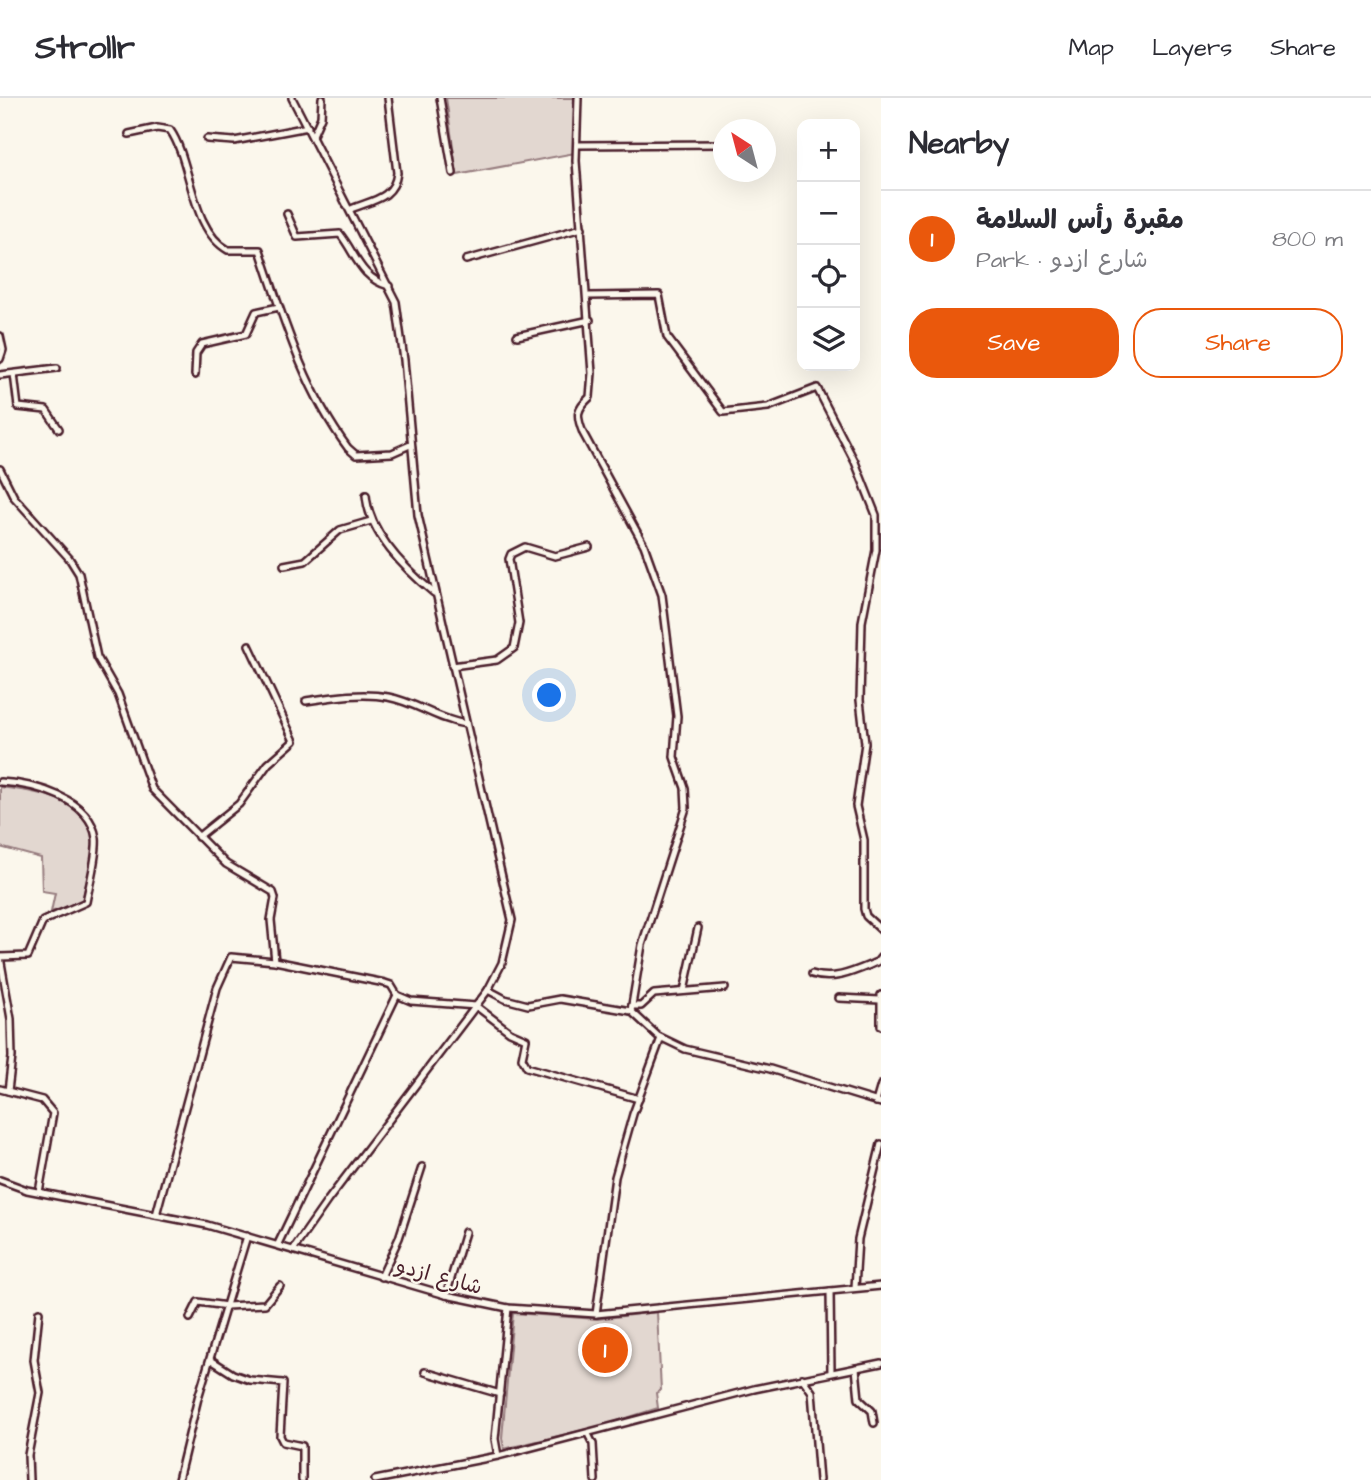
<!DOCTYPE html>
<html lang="en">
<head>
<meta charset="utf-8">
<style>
  :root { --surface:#fff; --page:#f7f7f7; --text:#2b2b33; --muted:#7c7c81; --line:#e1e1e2; --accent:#ea580c }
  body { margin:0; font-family:"Architects Daughter","Playpen Sans Arabic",sans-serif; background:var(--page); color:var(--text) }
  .controls { position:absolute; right:21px; top:21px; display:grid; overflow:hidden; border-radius:14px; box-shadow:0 7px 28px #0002 }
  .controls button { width:63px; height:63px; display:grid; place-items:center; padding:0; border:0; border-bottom:2px solid var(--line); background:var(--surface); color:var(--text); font:35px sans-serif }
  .compass { position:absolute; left:713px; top:21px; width:63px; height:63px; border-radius:50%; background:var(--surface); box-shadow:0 7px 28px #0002; rotate:324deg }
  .you { position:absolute; left:550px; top:598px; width:24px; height:24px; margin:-18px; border:5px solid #fff; border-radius:50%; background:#1a73e8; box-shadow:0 0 0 10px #1a73e833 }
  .badge { display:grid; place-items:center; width:46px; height:46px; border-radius:50%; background:var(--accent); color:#fff; font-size:23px; font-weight:700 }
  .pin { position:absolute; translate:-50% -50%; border:4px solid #fff; box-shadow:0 2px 7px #0006 }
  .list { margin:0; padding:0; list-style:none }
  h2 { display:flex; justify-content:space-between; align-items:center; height:91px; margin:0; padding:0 28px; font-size:30px }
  h2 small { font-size:23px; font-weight:400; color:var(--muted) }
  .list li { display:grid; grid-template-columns:46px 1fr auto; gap:21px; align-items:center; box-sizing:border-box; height:98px; padding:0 28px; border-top:2px solid var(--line) }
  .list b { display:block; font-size:26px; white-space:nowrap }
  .list p { margin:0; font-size:23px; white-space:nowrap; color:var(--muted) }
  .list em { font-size:23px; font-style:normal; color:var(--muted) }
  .actions { display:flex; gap:14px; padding:21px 28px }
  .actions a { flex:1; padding:16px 0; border:2px solid var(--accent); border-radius:28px; text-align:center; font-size:24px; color:var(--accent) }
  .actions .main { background:var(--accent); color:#fff }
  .icon { flex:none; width:38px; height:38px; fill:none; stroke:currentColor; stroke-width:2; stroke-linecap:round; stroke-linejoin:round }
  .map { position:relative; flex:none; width:881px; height:1382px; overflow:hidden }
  header { display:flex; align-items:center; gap:42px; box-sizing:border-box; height:98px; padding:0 35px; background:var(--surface); border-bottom:2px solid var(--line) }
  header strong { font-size:33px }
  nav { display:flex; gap:38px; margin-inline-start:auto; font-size:24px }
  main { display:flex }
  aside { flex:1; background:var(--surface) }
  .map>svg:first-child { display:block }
  .green { fill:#e2d7d0; stroke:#967b7e; stroke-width:2 }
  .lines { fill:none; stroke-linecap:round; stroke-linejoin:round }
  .minor-casing { stroke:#4a1f2b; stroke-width:10 }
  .minor { stroke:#fbf7ec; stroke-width:5 }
  .labels { text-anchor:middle; stroke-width:5; stroke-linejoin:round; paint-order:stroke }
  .street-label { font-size:21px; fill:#4a1f2b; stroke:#fbf7ec }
</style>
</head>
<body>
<header>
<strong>Strollr</strong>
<nav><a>Map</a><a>Layers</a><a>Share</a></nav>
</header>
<main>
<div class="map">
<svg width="881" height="1382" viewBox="0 0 881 1382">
  <rect width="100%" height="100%" fill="#fbf7ec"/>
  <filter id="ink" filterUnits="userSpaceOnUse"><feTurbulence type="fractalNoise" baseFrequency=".0143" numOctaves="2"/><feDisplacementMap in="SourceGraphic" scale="14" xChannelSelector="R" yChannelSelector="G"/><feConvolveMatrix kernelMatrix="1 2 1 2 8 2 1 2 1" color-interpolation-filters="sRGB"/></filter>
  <g filter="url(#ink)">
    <g class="green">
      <path d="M 446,0 L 574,0 L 575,55 L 457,77 Z"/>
      <path d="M 0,689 C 32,693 87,699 93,740 C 95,755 85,787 82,804 L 51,814 L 55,795 L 42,793 L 41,760 L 0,749 Z"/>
      <path d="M 657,1214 L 661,1292 L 656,1295 L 658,1310 L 608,1326 L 504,1351 L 502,1340 L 513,1215 L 597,1221 Z"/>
    </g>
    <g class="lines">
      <g class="minor-casing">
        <g id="minor">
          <path d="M 292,0 L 396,204 L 404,262 L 418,417 L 512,822 L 502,865 L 488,892 L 328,1102 L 293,1152"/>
          <path d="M 440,0 L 453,75"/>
          <path d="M 578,0 L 576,63 L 592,275 L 590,299 C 576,312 576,317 583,335 L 644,447 L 662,497 L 677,618 L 674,659 L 685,690 L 686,710 L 642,847 L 631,913"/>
          <path d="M 129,36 L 157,30 L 170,32 C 192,63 190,131 228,152 L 260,152 C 283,220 304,291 348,350 L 356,357 L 392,355 L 410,347"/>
          <path d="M 313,37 L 321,19 L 322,0"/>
          <path d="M 207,41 L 234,43 L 308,29"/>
          <path d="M 578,47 L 724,46"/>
          <path d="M 351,111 C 372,102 394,101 397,75 L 388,0"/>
          <path d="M 287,116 L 297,139 L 340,136 C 356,156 360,180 389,188"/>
          <path d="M 466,162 L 582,130"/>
          <path d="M 589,198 L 659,197 L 667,239 L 723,314 L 768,309 L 817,290 L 855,364 L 876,417 L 876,452 L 862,524 L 860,602 L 865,645 L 856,708 L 864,742 L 864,811 L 866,818 L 881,832"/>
          <path d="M 0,238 L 3,252 L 0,261"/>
          <path d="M 517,238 L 590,222"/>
          <path d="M 14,276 L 18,309 L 46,312 L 59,331"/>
          <path d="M 0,277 L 57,270"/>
          <path d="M 195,277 L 196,255 L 202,246 L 246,236 L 256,214 L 279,209"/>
          <path d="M 0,371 L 14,399 L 69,460 L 79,476 L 97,559 L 118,596 L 152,691 L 226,766 L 273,794 L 275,800 L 271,822 L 275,863"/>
          <path d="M 366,397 C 369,436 405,471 434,495"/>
          <path d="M 284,467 L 305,463 L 340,432 L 371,423"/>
          <path d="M 452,568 L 497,562 L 514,550 L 519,525 L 509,461 L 511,456 L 525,449 L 555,458 L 589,449"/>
          <path d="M 306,603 C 332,599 362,594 388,599 C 416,604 438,622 466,626"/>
          <path d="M 0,684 C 35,686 90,700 96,740 C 98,755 89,788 86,804 L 43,823 L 28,858 L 0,859"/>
          <path d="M 198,739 L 239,706 L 268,666 L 294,643 L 249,547"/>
          <path d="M 0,859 L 11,921 L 12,959 L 8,993"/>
          <path d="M 812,876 C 834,884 857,872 877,864 L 881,859"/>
          <path d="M 488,892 L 505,901 L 528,907 L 560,901 L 631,913 L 658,938 L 685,951 L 770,971 L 881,1005"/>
          <path d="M 684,893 L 698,830"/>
          <path d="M 881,897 L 881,928"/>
          <path d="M 839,900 L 880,902"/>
          <path d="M 632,908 L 641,908 L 654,896 L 725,890"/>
          <path d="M 0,991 L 42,1002 L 53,1015 L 39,1094"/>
          <path d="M 876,1004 L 881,987"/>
          <path d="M 0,1082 L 27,1092 L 207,1127 L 446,1197 L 508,1210 L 596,1216 L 881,1188"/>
          <path d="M 156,1117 L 217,890 L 231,859 L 275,863 L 385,885 L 391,887 L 397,897 L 411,903 L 476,908 L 510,934 L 526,941 L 522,960 L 527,969 L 639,1001"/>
          <path d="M 278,1146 L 397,897"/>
          <path d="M 381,1179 L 399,1140 L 422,1069"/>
          <path d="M 855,1190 L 858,1141 L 881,1046"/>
          <path d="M 830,1193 L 831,1274"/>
          <path d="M 446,1197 L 465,1134"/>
          <path d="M 596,1216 L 615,1079 L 633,1016 L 661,940"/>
          <path d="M 190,1220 L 198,1204 L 227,1208 L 265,1206 L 280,1188"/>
          <path d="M 211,1262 L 233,1276 L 250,1282 L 283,1285 L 280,1338 L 283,1344 L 302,1348 L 302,1382"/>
          <path d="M 856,1270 L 859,1301 L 872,1313 L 874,1325"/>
          <path d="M 425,1274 L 500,1296"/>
          <path d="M 802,1280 L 812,1294 L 819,1382"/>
          <path d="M 588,1336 L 593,1346 L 595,1382"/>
          <path d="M 498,1358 L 495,1341 L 508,1210"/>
          <path d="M 29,1382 L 28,1357 L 40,1295 L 34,1262 L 39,1214"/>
          <path d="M 178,1382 L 198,1300 L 247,1138"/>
          <path d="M 375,1382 L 498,1358 L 754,1291 L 881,1265"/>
        </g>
      </g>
      <use href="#minor" class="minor"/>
    </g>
  </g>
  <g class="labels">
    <g class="street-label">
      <text transform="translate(439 1178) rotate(15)" y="7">شارع ازدو</text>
    </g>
  </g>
</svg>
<div class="controls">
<button>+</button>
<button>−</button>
<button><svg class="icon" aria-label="locate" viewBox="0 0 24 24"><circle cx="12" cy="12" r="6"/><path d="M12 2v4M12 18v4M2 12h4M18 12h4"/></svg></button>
<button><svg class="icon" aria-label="layers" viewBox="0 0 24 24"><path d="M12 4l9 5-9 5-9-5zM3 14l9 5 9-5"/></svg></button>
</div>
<svg class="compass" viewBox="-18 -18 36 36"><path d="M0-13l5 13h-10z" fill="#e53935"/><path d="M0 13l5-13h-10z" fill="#7c7c81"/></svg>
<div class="you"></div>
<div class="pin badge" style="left:605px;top:1252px">1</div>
</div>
<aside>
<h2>Nearby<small></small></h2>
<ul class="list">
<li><span class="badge">1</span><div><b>مقبرة رأس السلامة</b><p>Park · شارع ازدو</p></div><em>800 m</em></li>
</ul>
<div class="actions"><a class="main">Save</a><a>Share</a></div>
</aside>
</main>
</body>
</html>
